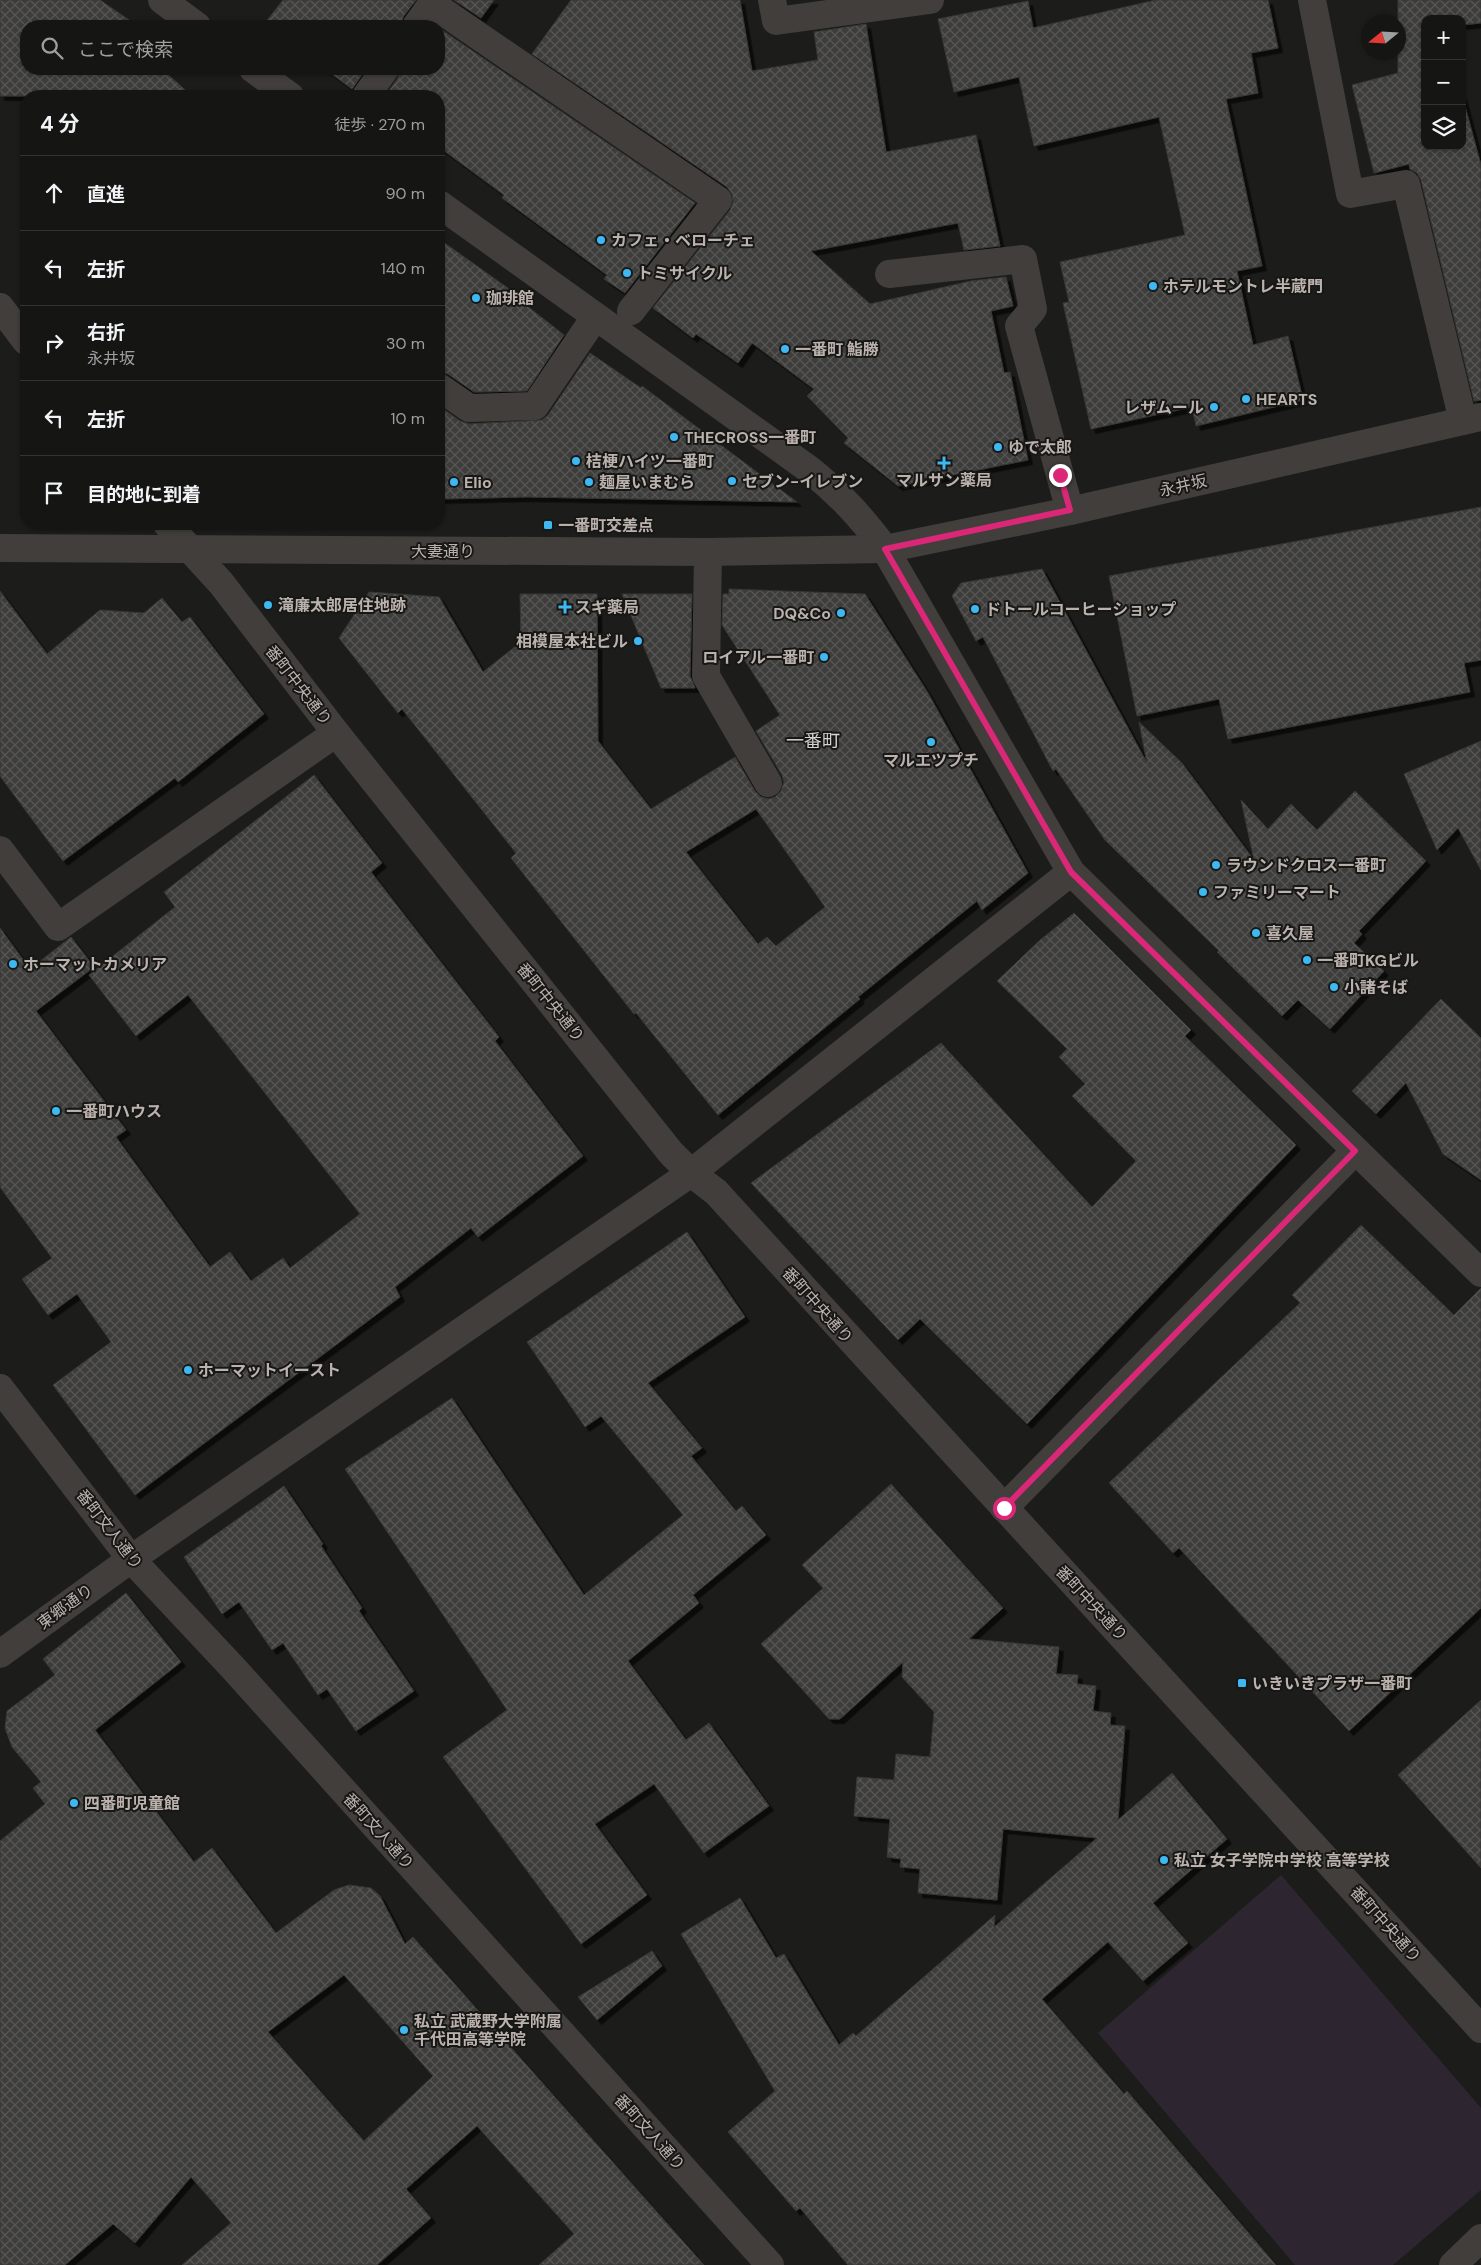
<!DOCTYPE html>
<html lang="ja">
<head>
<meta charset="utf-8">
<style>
  :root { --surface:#151514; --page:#222; --text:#f1f3f6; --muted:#9d9fa0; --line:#343434 }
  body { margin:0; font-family:"DM Sans","Noto Sans JP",sans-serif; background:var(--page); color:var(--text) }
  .controls { position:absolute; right:15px; top:15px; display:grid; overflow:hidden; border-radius:10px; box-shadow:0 1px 4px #0004 }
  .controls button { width:45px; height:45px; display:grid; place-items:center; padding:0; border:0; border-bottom:1px solid var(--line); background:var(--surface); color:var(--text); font:25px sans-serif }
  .compass { position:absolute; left:1361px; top:15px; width:45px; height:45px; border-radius:50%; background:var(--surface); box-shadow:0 1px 4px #0004; rotate:252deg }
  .stop { position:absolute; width:15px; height:15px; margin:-11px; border:4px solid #db2777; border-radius:50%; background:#fff }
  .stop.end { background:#db2777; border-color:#fff; box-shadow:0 1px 5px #0008 }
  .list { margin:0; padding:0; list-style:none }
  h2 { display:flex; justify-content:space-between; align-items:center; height:65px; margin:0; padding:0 20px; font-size:21px }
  h2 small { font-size:16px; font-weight:400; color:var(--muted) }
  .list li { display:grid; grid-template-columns:32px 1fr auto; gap:15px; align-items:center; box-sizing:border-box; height:75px; padding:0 20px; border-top:1px solid var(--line) }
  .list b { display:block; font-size:19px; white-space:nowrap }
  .list p { margin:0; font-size:16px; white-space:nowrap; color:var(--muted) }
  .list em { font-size:16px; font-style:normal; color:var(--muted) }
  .icon { flex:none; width:28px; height:28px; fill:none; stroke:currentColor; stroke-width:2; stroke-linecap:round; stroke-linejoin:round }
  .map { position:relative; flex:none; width:1481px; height:2265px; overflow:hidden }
  .search { position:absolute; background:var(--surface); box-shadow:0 1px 4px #0004; left:20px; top:20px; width:425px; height:55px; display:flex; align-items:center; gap:12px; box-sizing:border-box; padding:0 18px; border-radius:20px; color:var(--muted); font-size:19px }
  .panel { position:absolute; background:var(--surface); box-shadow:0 1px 4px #0004; left:20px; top:90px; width:425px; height:440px; border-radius:20px }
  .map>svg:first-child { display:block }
  .park { fill:#2d2630 }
  .building { fill:url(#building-cross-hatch); stroke:#383734; fill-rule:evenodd; filter:url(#shadow) }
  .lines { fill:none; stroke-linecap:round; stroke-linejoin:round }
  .minor { stroke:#413e3b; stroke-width:28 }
  .route { stroke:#db2777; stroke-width:6 }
  .poi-dot { fill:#3db8f2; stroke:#171715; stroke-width:2 }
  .labels { text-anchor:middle; stroke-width:4; stroke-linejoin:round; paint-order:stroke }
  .poi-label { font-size:16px; font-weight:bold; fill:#bcb2ad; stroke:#171715; text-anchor:start }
  .street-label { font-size:16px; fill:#bcb2ad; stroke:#171715 }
  .neighbourhood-label { font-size:18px; fill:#d8d2ce; stroke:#171715 }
</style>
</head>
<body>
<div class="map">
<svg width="1481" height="2265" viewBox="0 0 1481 2265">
  <defs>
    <pattern id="building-cross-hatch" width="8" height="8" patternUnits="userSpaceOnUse" patternTransform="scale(1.25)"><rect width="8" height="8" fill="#3e3c3a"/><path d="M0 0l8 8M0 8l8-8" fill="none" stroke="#585654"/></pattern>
    <filter id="shadow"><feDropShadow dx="4.5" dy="4.5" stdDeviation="0" flood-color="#0009"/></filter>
  </defs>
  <rect width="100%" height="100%" fill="#1c1c1a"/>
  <path class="park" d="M 1281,1875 L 1481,2108 L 1481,2190 L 1393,2265 L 1295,2265 L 1098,2033 Z"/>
  <g class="building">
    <path d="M 0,0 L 100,0 L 138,26 L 26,26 L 26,69 L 162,69 L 192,96 L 0,96 Z"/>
    <path d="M 283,0 L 416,0 L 403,17 L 401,26 L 269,26 L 265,23 Z"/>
    <path d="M 454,0 L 494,0 L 481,18 Z"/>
    <path d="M 571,0 L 740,0 L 752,71 L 818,60 L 814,32 L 866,24 L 886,152 L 976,135 L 1000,246 L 964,250 L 958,223 L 811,251 L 870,304 L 971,281 L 1006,277 L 1013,306 L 991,311 L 1004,373 L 1010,372 L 1028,460 L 898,486 L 844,443 L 848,438 L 807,396 L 814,389 L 752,343 L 738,363 L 696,334 L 693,338 L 653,308 L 730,210 L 733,202 L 732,194 L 727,187 L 532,54 Z"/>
    <path d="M 1156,0 L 1268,0 L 1278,48 L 1251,53 L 1258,93 L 1226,99 L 1262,266 L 1237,271 L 1253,345 L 1288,336 L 1303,400 L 1196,426 L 1192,407 L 1091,429 L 1063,303 L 1069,302 L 1060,262 L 1185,235 L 1159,117 L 1034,146 L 1019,77 L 954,92 L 938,19 L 1028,1 L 1033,28 Z"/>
    <path d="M 1398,0 L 1481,0 L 1481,23 L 1462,25 L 1462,19 L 1425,19 L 1425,146 L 1462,146 L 1462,95 L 1481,165 L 1481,400 L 1474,401 L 1421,180 L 1417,173 L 1410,169 L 1409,164 L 1374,173 L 1352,85 L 1398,73 Z"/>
    <path d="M 439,28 L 695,203 L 625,293 L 604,279 L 607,275 L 502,198 L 504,195 L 439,147 L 439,96 L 385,96 L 398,78 L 400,69 L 439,69 Z"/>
    <path d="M 325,69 L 366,69 L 352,89 Z"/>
    <path d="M 439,239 L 519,296 L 517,298 L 564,335 L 527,391 L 474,392 L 448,374 L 439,372 Z"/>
    <path d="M 590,353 L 641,388 L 642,386 L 797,502 L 527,497 L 439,499 L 439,406 L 460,421 L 469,424 L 542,420 L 548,415 Z"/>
    <path d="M 1481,507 L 1481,660 L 1464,663 L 1470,692 L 1228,739 L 1219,699 L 1137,716 L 1109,576 Z"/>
    <path d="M 1042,569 L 1147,763 L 1139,722 L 1182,763 L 1254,860 L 1241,800 L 1268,829 L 1291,804 L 1317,830 L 1355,791 L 1426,861 L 1359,931 L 1362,934 L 1354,943 L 1384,971 L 1330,1029 L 1298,1000 L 1282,1016 L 1217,952 L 1219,951 L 1105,840 L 1056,769 L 1053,771 L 983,637 L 976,641 L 952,596 L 961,583 Z"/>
    <path d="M 729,589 L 865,594 L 928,693 L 1028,873 L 982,910 L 977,901 L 858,997 L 860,999 L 718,1115 L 636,1013 L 634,1014 L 511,858 L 516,853 L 402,709 L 398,713 L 339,638 L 369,592 L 439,597 L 483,672 L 521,642 L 520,594 L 597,594 L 598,741 L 651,809 L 735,757 L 755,791 L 761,797 L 769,799 L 775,797 L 781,791 L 784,782 L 782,775 L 756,731 L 780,715 L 722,625 L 723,594 L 729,594 ZM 756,809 L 825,907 L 776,946 L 767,937 L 758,944 L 686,852 Z"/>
    <path d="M 0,591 L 47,654 L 100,610 L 144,613 L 162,598 L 182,622 L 190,617 L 264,714 L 178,782 L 175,778 L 63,861 L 0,776 Z"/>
    <path d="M 622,594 L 692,594 L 690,676 L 695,688 L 661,688 Z"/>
    <path d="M 1481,741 L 1481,870 L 1458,828 L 1437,850 L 1404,774 Z"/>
    <path d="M 314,775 L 382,863 L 371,872 L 499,1037 L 495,1041 L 583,1156 L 478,1237 L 471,1228 L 395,1287 L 400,1297 L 135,1495 L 53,1385 L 111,1342 L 77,1294 L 48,1315 L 22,1279 L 52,1258 L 0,1187 L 0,928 L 30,969 L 71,937 L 94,967 L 36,1011 L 126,1130 L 116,1137 L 210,1267 L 230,1252 L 251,1281 L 283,1258 L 290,1268 L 360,1214 L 188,995 L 136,1036 L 89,975 L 175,907 L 164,892 Z"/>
    <path d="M 1074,913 L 1191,1030 L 1185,1036 L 1296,1145 L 1027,1424 L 920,1319 L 898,1340 L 751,1183 L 941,1043 L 1092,1207 L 1136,1161 L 1072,1096 L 1085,1084 L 1059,1057 L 1067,1049 L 997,981 L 1040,940 Z"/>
    <path d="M 1441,999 L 1481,1038 L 1481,1180 L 1443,1154 L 1406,1083 L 1376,1114 L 1352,1091 Z"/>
    <path d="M 1361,1225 L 1454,1315 L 1481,1288 L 1481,1608 L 1349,1731 L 1179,1548 L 1173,1553 L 1109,1483 L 1300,1303 L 1292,1295 Z"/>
    <path d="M 687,1232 L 745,1317 L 648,1383 L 702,1448 L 691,1456 L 736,1511 L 742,1506 L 766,1535 L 693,1595 L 699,1603 L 628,1661 L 686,1740 L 709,1723 L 769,1806 L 704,1853 L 654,1784 L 595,1824 L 647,1895 L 581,1944 L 443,1757 L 507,1710 L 345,1469 L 452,1398 L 584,1595 L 683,1515 L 601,1416 L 585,1427 L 527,1342 Z"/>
    <path d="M 891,1484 L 1003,1608 L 969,1639 L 1059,1647 L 1056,1674 L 1078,1675 L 1077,1684 L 1096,1686 L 1093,1711 L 1111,1713 L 1110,1725 L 1125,1726 L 1118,1820 L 1172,1773 L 1227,1839 L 1153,1903 L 1188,1943 L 1143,1981 L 1108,1942 L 1042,1999 L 1124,2094 L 1127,2091 L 1276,2265 L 848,2265 L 800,2208 L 796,2211 L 728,2132 L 775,2091 L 681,1934 L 740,1898 L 776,1958 L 784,1954 L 839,2045 L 853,2033 L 856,2036 L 995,1915 L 994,1927 L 1097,1838 L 1003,1829 L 997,1900 L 918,1893 L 920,1869 L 900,1867 L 901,1859 L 887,1857 L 890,1819 L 854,1816 L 857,1777 L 894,1780 L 896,1754 L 930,1757 L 934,1712 L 902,1677 L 903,1662 L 840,1719 L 829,1719 L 761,1644 L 823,1588 L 802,1565 Z"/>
    <path d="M 284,1486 L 323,1544 L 321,1546 L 362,1608 L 359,1611 L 414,1691 L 356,1731 L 327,1689 L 318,1695 L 283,1643 L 272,1650 L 239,1602 L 222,1614 L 184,1557 Z"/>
    <path d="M 126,1593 L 181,1662 L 95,1730 L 194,1862 L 212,1848 L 276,1933 L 334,1890 L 349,1885 L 371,1888 L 380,1896 L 405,1944 L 413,1937 L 704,2265 L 539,2265 L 574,2234 L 477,2126 L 406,2189 L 431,2218 L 377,2265 L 182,2265 L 231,2223 L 191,2177 L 135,2243 L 113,2224 L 65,2265 L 0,2265 L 0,1841 L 45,1804 L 33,1788 L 41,1782 L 12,1747 L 5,1728 L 7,1711 L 55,1675 L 43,1659 ZM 344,1975 L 433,2076 L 364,2141 L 268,2032 Z"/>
    <path d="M 1481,1700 L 1481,1868 L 1398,1775 Z"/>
    <path d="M 652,1951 L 662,1966 L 597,2020 L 578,1997 Z"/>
  </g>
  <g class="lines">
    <g class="minor">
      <path d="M 162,0 L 197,26"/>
      <path d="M 772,0 L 776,21 L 930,0"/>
      <path d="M 1312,0 L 1350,194 L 1406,184 L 1463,421"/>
      <path d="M 416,26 L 432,4 L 718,200 L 631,311"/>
      <path d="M 253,69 L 290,96"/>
      <path d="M 366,96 L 385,69"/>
      <path d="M 439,204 L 810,470 C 841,495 861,517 885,549 L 1071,872 L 1481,1273"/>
      <path d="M 889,274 L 1023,259 L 1033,309 L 1019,326 L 1070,511"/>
      <path d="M 0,307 L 26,341"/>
      <path d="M 439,387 L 469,408 L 535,406 L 595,317"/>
      <path d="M 167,524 L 221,583 L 336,733 L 671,1153 L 691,1173 L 716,1192 L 1481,2029"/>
      <path d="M 0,548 L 708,552 L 885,549 L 1070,511 L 1481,417"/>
      <path d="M 708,552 L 706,676 L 768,783"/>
      <path d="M 0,850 L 58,927 L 336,733"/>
      <path d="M 0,1388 L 131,1559 L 235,1670 L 770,2265"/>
      <path d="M 1004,1508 L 1355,1151"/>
      <path d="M 0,1654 L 131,1559 L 691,1173 L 1071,872"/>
      <path d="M 1453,2265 L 1481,2238"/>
    </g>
  </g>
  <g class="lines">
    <path class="route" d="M 1004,1508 L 1355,1151 L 1071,872 L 885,549 L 1070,510 L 1060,475"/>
  </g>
  <g class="poi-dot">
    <circle cx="601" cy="240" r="5"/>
    <circle cx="627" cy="273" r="5"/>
    <circle cx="1153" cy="286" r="5"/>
    <circle cx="476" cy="298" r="5"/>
    <circle cx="785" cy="349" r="5"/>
    <circle cx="1246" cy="399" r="5"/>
    <circle cx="1214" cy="407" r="5"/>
    <circle cx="674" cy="437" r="5"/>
    <circle cx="998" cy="447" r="5"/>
    <circle cx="576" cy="461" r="5"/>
    <path d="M941.5 455.5h5v5h5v5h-5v5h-5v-5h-5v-5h5z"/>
    <circle cx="732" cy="481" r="5"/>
    <circle cx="454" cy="482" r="5"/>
    <circle cx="589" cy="482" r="5"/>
    <rect x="543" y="520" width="10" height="10" rx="2.5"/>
    <circle cx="268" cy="605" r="5"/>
    <path d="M562.5 599.5h5v5h5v5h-5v5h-5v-5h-5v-5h5z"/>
    <circle cx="975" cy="609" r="5"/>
    <circle cx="841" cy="613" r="5"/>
    <circle cx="638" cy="641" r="5"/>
    <circle cx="824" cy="657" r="5"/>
    <circle cx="931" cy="742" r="5"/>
    <circle cx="1216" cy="865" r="5"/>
    <circle cx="1203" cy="892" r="5"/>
    <circle cx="1256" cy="933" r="5"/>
    <circle cx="1307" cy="960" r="5"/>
    <circle cx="13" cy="964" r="5"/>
    <circle cx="1334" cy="987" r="5"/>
    <circle cx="56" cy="1111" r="5"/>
    <circle cx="188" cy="1370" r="5"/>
    <rect x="1237" y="1678" width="10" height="10" rx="2.5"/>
    <circle cx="74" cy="1803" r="5"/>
    <circle cx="1164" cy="1860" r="5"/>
    <circle cx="404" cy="2030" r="5"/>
  </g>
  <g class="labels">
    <g class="poi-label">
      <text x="611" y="246">カフェ・ベローチェ</text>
      <text x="637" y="279">トミサイクル</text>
      <text x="1163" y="292">ホテルモントレ半蔵門</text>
      <text x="486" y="304">珈琲館</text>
      <text x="795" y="355">一番町 鮨勝</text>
      <text x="1256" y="405">HEARTS</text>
      <text x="1204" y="413" text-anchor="end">レザムール</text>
      <text x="684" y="443">THECROSS一番町</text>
      <text x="1008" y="453">ゆで太郎</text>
      <text x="586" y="467">桔梗ハイツ一番町</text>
      <text x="944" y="486" text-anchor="middle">マルサン薬局</text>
      <text x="742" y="487">セブン-イレブン</text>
      <text x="464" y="488">Elio</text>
      <text x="599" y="488">麺屋いまむら</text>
      <text x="558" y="531">一番町交差点</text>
      <text x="278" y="611">滝廉太郎居住地跡</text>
      <text x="575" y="613">スギ薬局</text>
      <text x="985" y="615">ドトールコーヒーショップ</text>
      <text x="831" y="619" text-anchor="end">DQ&amp;Co</text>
      <text x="628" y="647" text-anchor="end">相模屋本社ビル</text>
      <text x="814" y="663" text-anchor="end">ロイアル一番町</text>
      <text x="931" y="766" text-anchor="middle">マルエツプチ</text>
      <text x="1226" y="871">ラウンドクロス一番町</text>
      <text x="1213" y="898">ファミリーマート</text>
      <text x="1266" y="939">喜久屋</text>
      <text x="1317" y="966">一番町KGビル</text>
      <text x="23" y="970">ホーマットカメリア</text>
      <text x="1344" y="993">小諸そば</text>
      <text x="66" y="1117">一番町ハウス</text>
      <text x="198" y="1376">ホーマットイースト</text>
      <text x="1252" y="1689">いきいきプラザ一番町</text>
      <text x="84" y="1809">四番町児童館</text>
      <text x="1174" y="1866">私立 女子学院中学校 高等学校</text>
      <text x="414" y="2027">私立 武蔵野大学附属<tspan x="414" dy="18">千代田高等学院</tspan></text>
    </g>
    <g class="street-label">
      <text transform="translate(1183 485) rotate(-13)" y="6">永井坂</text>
      <text x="443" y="557">大妻通り</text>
      <text transform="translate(299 685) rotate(52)" y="6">番町中央通り</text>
      <text transform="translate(551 1002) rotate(51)" y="6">番町中央通り</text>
      <text transform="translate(818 1305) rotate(48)" y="6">番町中央通り</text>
      <text transform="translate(110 1529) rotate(52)" y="6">番町文人通り</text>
      <text transform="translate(1092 1603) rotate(47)" y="6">番町中央通り</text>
      <text transform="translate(65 1606) rotate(-36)" y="6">東郷通り</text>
      <text transform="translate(379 1831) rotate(48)" y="6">番町文人通り</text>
      <text transform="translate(1386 1924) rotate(48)" y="6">番町中央通り</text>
      <text transform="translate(650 2132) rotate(48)" y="6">番町文人通り</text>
    </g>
    <g class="neighbourhood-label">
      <text x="813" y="747">一番町</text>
    </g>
  </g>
</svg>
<div class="controls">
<button>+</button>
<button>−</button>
<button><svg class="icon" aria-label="layers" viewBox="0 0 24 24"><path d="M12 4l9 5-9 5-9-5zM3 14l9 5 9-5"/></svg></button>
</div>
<svg class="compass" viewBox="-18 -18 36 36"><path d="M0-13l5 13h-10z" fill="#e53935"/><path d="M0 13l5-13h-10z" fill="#9d9fa0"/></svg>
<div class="stop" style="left:1004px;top:1508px"></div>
<div class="stop end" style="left:1060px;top:475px"></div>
<div class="search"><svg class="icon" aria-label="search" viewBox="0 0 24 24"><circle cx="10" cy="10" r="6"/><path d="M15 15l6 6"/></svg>ここで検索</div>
<section class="panel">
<h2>4 分<small>徒歩 · 270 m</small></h2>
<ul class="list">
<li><svg class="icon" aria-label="ahead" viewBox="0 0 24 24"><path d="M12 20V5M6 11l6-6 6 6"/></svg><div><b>直進</b></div><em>90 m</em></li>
<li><svg class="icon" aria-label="left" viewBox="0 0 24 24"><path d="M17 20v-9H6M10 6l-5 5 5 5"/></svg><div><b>左折</b></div><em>140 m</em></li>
<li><svg class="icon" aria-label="right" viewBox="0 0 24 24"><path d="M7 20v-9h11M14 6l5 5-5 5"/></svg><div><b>右折</b><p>永井坂</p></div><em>30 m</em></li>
<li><svg class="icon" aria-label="left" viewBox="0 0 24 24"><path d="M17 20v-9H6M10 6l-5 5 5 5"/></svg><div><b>左折</b></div><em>10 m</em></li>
<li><svg class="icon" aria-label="arrive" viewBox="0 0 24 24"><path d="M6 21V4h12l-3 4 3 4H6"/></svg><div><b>目的地に到着</b></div></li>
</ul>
</section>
</div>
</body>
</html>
